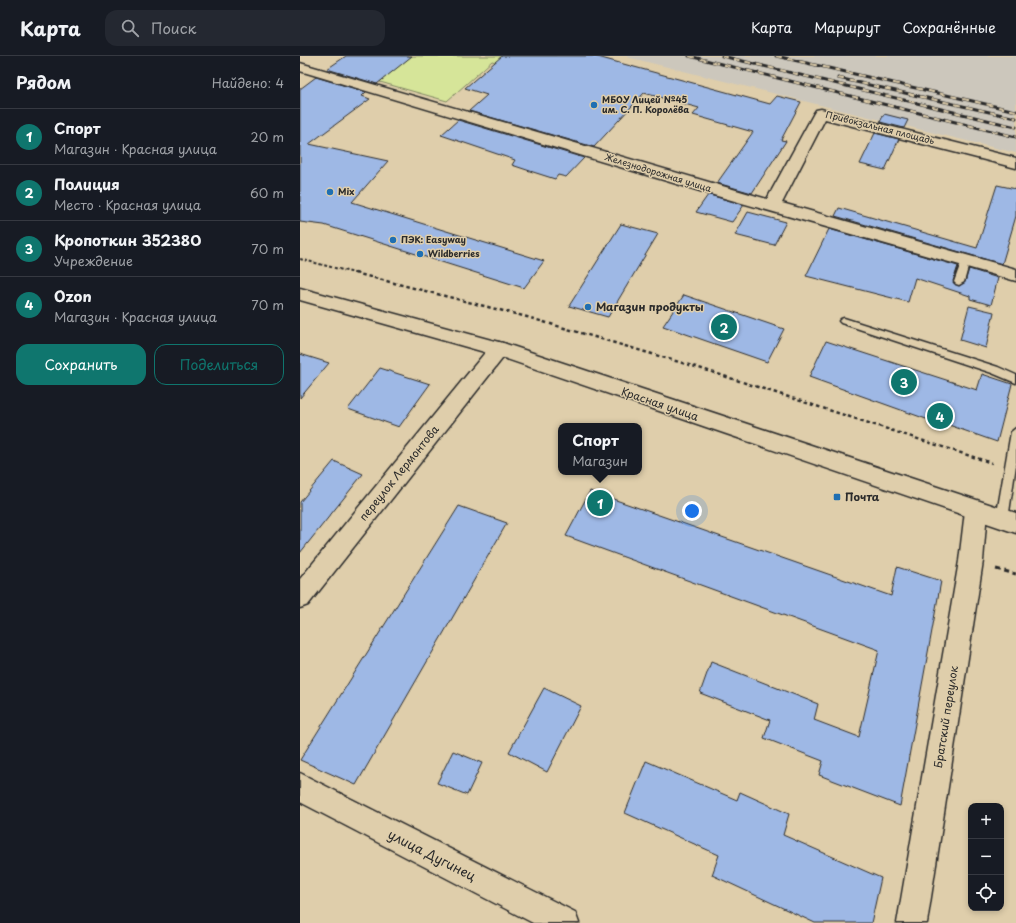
<!DOCTYPE html>
<html lang="ru">
<head>
<meta charset="utf-8">
<style>
  :root { --surface:#171b24; --page:#242831; --text:#f1f3f6; --muted:#9ea1a6; --line:#363941; --accent:#0f766e }
  body { margin:0; font-family:"Playpen Sans",sans-serif; background:var(--page); color:var(--text) }
  .controls { position:absolute; right:12px; bottom:12px; display:grid; overflow:hidden; border-radius:8px; box-shadow:0 2px 6px #0003 }
  .controls button { width:36px; height:36px; display:grid; place-items:center; padding:0; border:0; border-bottom:1px solid var(--line); background:var(--surface); color:var(--text); font:20px sans-serif }
  .you { position:absolute; left:392px; top:455px; width:14px; height:14px; margin:-10px; border:3px solid #fff; border-radius:50%; background:#1a73e8; box-shadow:0 0 0 6px #1a73e833 }
  .badge { display:grid; place-items:center; width:26px; height:26px; border-radius:50%; background:var(--accent); color:#fff; font-size:13px; font-weight:700 }
  .pin { position:absolute; translate:-50% -50%; border:2px solid #fff; box-shadow:0 1px 4px #0006 }
  .popup { position:absolute; left:258px; top:367px; width:84px; height:52px; box-sizing:border-box; display:grid; place-content:center; border-radius:8px; background:var(--surface); filter:drop-shadow(0 1px 3px #0005); font-size:13px; white-space:nowrap; color:var(--muted) }
  .popup b { font-size:15px; color:var(--text) }
  .popup::after { content:''; position:absolute; left:50%; top:100%; margin-left:-8px; border:8px solid transparent; border-top-color:var(--surface) }
  .list { margin:0; padding:0; list-style:none }
  h2 { display:flex; justify-content:space-between; align-items:center; height:52px; margin:0; padding:0 16px; font-size:17px }
  h2 small { font-size:13px; font-weight:400; color:var(--muted) }
  .list li { display:grid; grid-template-columns:26px 1fr auto; gap:12px; align-items:center; box-sizing:border-box; height:56px; padding:0 16px; border-top:1px solid var(--line) }
  .list b { display:block; font-size:15px; white-space:nowrap }
  .list p { margin:0; font-size:13px; white-space:nowrap; color:var(--muted) }
  .list em { font-size:13px; font-style:normal; color:var(--muted) }
  .actions { display:flex; gap:8px; padding:12px 16px }
  .actions a { flex:1; padding:9px 0; border:1px solid var(--accent); border-radius:12px; text-align:center; font-size:14px; color:var(--accent) }
  .actions .main { background:var(--accent); color:#fff }
  .icon { flex:none; width:22px; height:22px; fill:none; stroke:currentColor; stroke-width:2; stroke-linecap:round; stroke-linejoin:round }
  .map { position:relative; flex:none; width:716px; height:867px; overflow:hidden }
  header { display:flex; align-items:center; gap:24px; box-sizing:border-box; height:56px; padding:0 20px; background:var(--surface); border-bottom:1px solid var(--line) }
  header strong { font-size:19px }
  nav { display:flex; gap:22px; margin-inline-start:auto; font-size:14px }
  .search { width:280px; height:36px; background:var(--page); display:flex; align-items:center; gap:10px; box-sizing:border-box; padding:0 14px; border-radius:12px; color:var(--muted); font-size:15px }
  main { display:flex }
  aside { flex:1; background:var(--surface) }
  .map>svg:first-child { display:block }
  .built { fill:#ccc7bc }
  .green { fill:#d6e599; stroke:#808862 }
  .building { fill:#9eb8e5; stroke:#2b2b2b }
  .lines { fill:none; stroke-linecap:round; stroke-linejoin:round }
  .service-casing { stroke:#2b2b2b; stroke-width:3 }
  .minor-casing { stroke:#2b2b2b; stroke-width:3 }
  .secondary-casing { stroke:#2b2b2b; stroke-width:3 }
  .path-far2 { stroke:#2b2b2b; stroke-width:2; stroke-dasharray:3 2; stroke-linecap:butt }
  .path-far1 { stroke:#2b2b2b; stroke-width:2.5; stroke-dasharray:3.5 3; stroke-linecap:butt }
  .path { stroke:#2b2b2b; stroke-width:3; stroke-dasharray:5 3.5; stroke-linecap:butt }
  .service { fill:#dfceab; fill-rule:evenodd }
  .minor { fill:#dfceab; fill-rule:evenodd }
  .secondary { fill:#dfceab; fill-rule:evenodd }
  .rail-casing { stroke:#2b2b2b; stroke-width:3 }
  .rail { stroke:#dfceab; stroke-width:2; stroke-dasharray:6; stroke-linecap:butt }
  .poi-dot { fill:#1f6fb2; stroke:#dfceab; stroke-width:1.5 }
  .labels { text-anchor:middle; stroke-width:3; stroke-linejoin:round; paint-order:stroke }
  .far-poi-label { font-size:9px; font-weight:bold; fill:#2b2b2b; stroke:#dfceab; text-anchor:start }
  .far-street-label { font-size:9px; fill:#2b2b2b; stroke:#dfceab }
  .poi-label { font-size:11px; font-weight:bold; fill:#2b2b2b; stroke:#dfceab; text-anchor:start }
  .street-label { font-size:11px; fill:#2b2b2b; stroke:#dfceab }
  .near-street-label { font-size:13px; fill:#2b2b2b; stroke:#dfceab }
</style>
</head>
<body>
<header>
<strong>Карта</strong>
<div class="search"><svg class="icon" aria-label="search" viewBox="0 0 24 24"><circle cx="10" cy="10" r="6"/><path d="M15 15l6 6"/></svg>Поиск</div>
<nav><a>Карта</a><a>Маршрут</a><a>Сохранённые</a></nav>
</header>
<main>
<aside>
<h2>Рядом<small>Найдено: 4</small></h2>
<ul class="list">
<li><span class="badge">1</span><div><b>Спорт</b><p>Магазин · Красная улица</p></div><em>20 m</em></li>
<li><span class="badge">2</span><div><b>Полиция</b><p>Место · Красная улица</p></div><em>60 m</em></li>
<li><span class="badge">3</span><div><b>Кропоткин 352380</b><p>Учреждение</p></div><em>70 m</em></li>
<li><span class="badge">4</span><div><b>Ozon</b><p>Магазин · Красная улица</p></div><em>70 m</em></li>
</ul>
<div class="actions"><a class="main">Сохранить</a><a>Поделиться</a></div>
</aside>
<div class="map">
<svg width="716" height="867" viewBox="0 0 716 867">
  <rect width="100%" height="100%" fill="#dfceab"/>
  <filter id="ink" filterUnits="userSpaceOnUse"><feTurbulence type="fractalNoise" baseFrequency=".025" numOctaves="2"/><feDisplacementMap in="SourceGraphic" scale="8" xChannelSelector="R" yChannelSelector="G"/><feConvolveMatrix kernelMatrix="1 2 1 2 8 2 1 2 1" color-interpolation-filters="sRGB"/></filter>
  <g filter="url(#ink)">
    <path class="built" d="M 323,0 L 716,0 L 716,97 L 524,50 Z"/>
    <path class="green" d="M 101,0 L 256,0 L 284,30 L 192,5 L 147,45 L 80,26 Z"/>
    <g class="building">
      <path d="M 46,0 L 112,0 L 77,28 L 27,13 Z"/>
      <path d="M 202,0 L 294,0 L 470,48 L 477,40 L 501,46 L 481,84 L 486,85 L 452,137 L 417,127 L 453,76 L 393,59 L 399,52 L 344,37 L 294,91 L 169,55 L 187,39 L 165,32 Z"/>
      <path d="M 16,21 L 66,36 L 62,40 L 70,43 L 9,88 L 88,105 L 52,146 L 244,205 L 224,232 L 24,169 L 0,166 L 0,33 Z"/>
      <path d="M 584,58 L 608,64 L 604,72 L 580,66 Z"/>
      <path d="M 158,64 L 284,102 L 266,121 L 258,119 L 255,123 L 230,115 L 212,109 L 215,104 L 141,79 Z"/>
      <path d="M 575,77 L 599,83 L 585,114 L 560,108 Z"/>
      <path d="M 697,129 L 716,133 L 716,160 L 702,208 L 535,160 L 539,152 L 677,192 Z"/>
      <path d="M 408,139 L 410,139 L 444,149 L 432,166 L 396,156 Z"/>
      <path d="M 448,156 L 486,166 L 474,189 L 435,179 Z"/>
      <path d="M 321,168 L 358,178 L 308,261 L 269,250 Z"/>
      <path d="M 529,173 L 658,210 L 653,225 L 659,230 L 665,226 L 669,213 L 698,222 L 691,249 L 670,243 L 670,240 L 615,222 L 608,246 L 506,220 Z"/>
      <path d="M 384,239 L 484,273 L 467,306 L 363,270 Z"/>
      <path d="M 669,250 L 694,256 L 686,292 L 660,284 Z"/>
      <path d="M 526,285 L 677,334 L 682,318 L 712,328 L 697,386 L 629,362 L 629,364 L 509,321 Z"/>
      <path d="M 0,298 L 29,307 L 0,342 Z"/>
      <path d="M 80,312 L 130,328 L 99,371 L 48,353 Z"/>
      <path d="M 34,405 L 63,418 L 0,497 L 0,446 Z"/>
      <path d="M 290,435 L 591,540 L 597,511 L 641,525 L 600,750 L 519,719 L 523,705 L 464,682 L 470,664 L 400,637 L 411,606 L 518,648 L 514,664 L 559,681 L 579,594 L 266,480 Z"/>
      <path d="M 159,450 L 207,467 L 56,729 L 0,704 Z"/>
      <path d="M 244,632 L 281,650 L 247,716 L 209,696 Z"/>
      <path d="M 153,695 L 182,707 L 167,739 L 137,727 Z"/>
      <path d="M 346,705 L 437,744 L 440,736 L 489,758 L 483,779 L 581,822 L 571,867 L 515,867 L 412,819 L 419,799 L 325,757 Z"/>
    </g>
    <g class="lines">
      <g class="service-casing">
        <g id="service">
          <path d="M 666,201 L 670,204 L 664,226 L 659,229 L 656,228 L 654,226 L 662,204 Z"/>
          <path d="M 544,262 L 698,311 L 716,319 L 716,327 L 692,317 L 541,267 L 539,265 L 541,263 Z"/>
          <path d="M 716,372 L 716,409 L 708,463 L 706,466 L 702,468 L 698,466 L 696,463 L 711,376 Z"/>
        </g>
      </g>
      <g class="minor-casing">
        <g id="minor">
          <path d="M 0,7 L 467,143 L 514,57 L 516,54 L 521,53 L 716,102 L 716,112 L 525,63 L 482,147 L 716,213 L 716,225 L 410,138 L 0,15 Z"/>
          <path d="M 199,286 L 206,288 L 209,293 L 206,298 L 8,549 L 0,552 L 0,523 L 192,288 Z"/>
          <path d="M 676,445 L 684,448 L 687,455 L 683,505 L 627,867 L 597,867 L 659,505 L 665,455 L 668,448 Z"/>
          <path d="M 0,717 L 275,856 L 279,867 L 233,867 L 0,746 Z"/>
        </g>
      </g>
      <g class="secondary-casing">
        <path id="secondary" d="M 0,232 L 206,288 L 716,457 L 716,477 L 195,299 L 0,244 Z"/>
      </g>
      <path class="path-far2" d="M 0,203 L 58,218"/>
      <path class="path-far1" d="M 55,217 L 227,261 L 396,311 L 692,407"/>
      <path class="path" d="M 696,513 L 716,518"/>
      <use href="#service" class="service"/>
      <use href="#minor" class="minor"/>
      <use href="#secondary" class="secondary"/>
      <g class="rail-casing">
        <g id="rail">
          <path d="M 389,0 L 716,81"/>
          <path d="M 422,0 L 716,71"/>
          <path d="M 476,0 L 716,55"/>
          <path d="M 538,22 L 716,62"/>
        </g>
      </g>
      <use href="#rail" class="rail"/>
    </g>
  </g>
  <g class="poi-dot">
    <circle cx="294" cy="49" r="4"/>
    <circle cx="30" cy="136" r="4"/>
    <circle cx="93" cy="184" r="4"/>
    <circle cx="120" cy="198" r="4"/>
    <circle cx="288" cy="251" r="4"/>
    <rect x="533" y="437" width="8" height="8" rx="2"/>
  </g>
  <g class="labels">
    <g class="far-poi-label">
      <text x="302" y="47">МБОУ Лицей №45<tspan x="302" dy="10">им. С. П. Королёва</tspan></text>
      <text x="38" y="139">Mix</text>
      <text x="101" y="187">ПЭК: Easyway</text>
      <text x="128" y="201">Wildberries</text>
    </g>
    <g class="far-street-label">
      <text transform="translate(580 72) rotate(14)" y="3">Привокзальная площадь</text>
      <text transform="translate(358 117) rotate(17)" y="3">Железнодорожная улица</text>
    </g>
    <g class="poi-label">
      <text x="296" y="255">Магазин продукты</text>
      <text x="545" y="445">Почта</text>
    </g>
    <g class="street-label">
      <text transform="translate(360 348) rotate(19)" y="4">Красная улица</text>
      <text transform="translate(99 417) rotate(-51)" y="4">переулок Лермонтова</text>
      <text transform="translate(646 661) rotate(-81)" y="4">Братский переулок</text>
    </g>
    <g class="near-street-label">
      <text transform="translate(132 799) rotate(27)" y="5">улица Дугинец</text>
    </g>
  </g>
</svg>
<div class="controls">
<button>+</button>
<button>−</button>
<button><svg class="icon" aria-label="locate" viewBox="0 0 24 24"><circle cx="12" cy="12" r="6"/><path d="M12 2v4M12 18v4M2 12h4M18 12h4"/></svg></button>
</div>
<div class="you"></div>
<div class="pin badge" style="left:300px;top:447px">1</div>
<div class="popup"><b>Спорт</b>Магазин</div>
<div class="pin badge" style="left:424px;top:271px">2</div>
<div class="pin badge" style="left:604px;top:326px">3</div>
<div class="pin badge" style="left:640px;top:360px">4</div>
</div>
</main>
</body>
</html>
